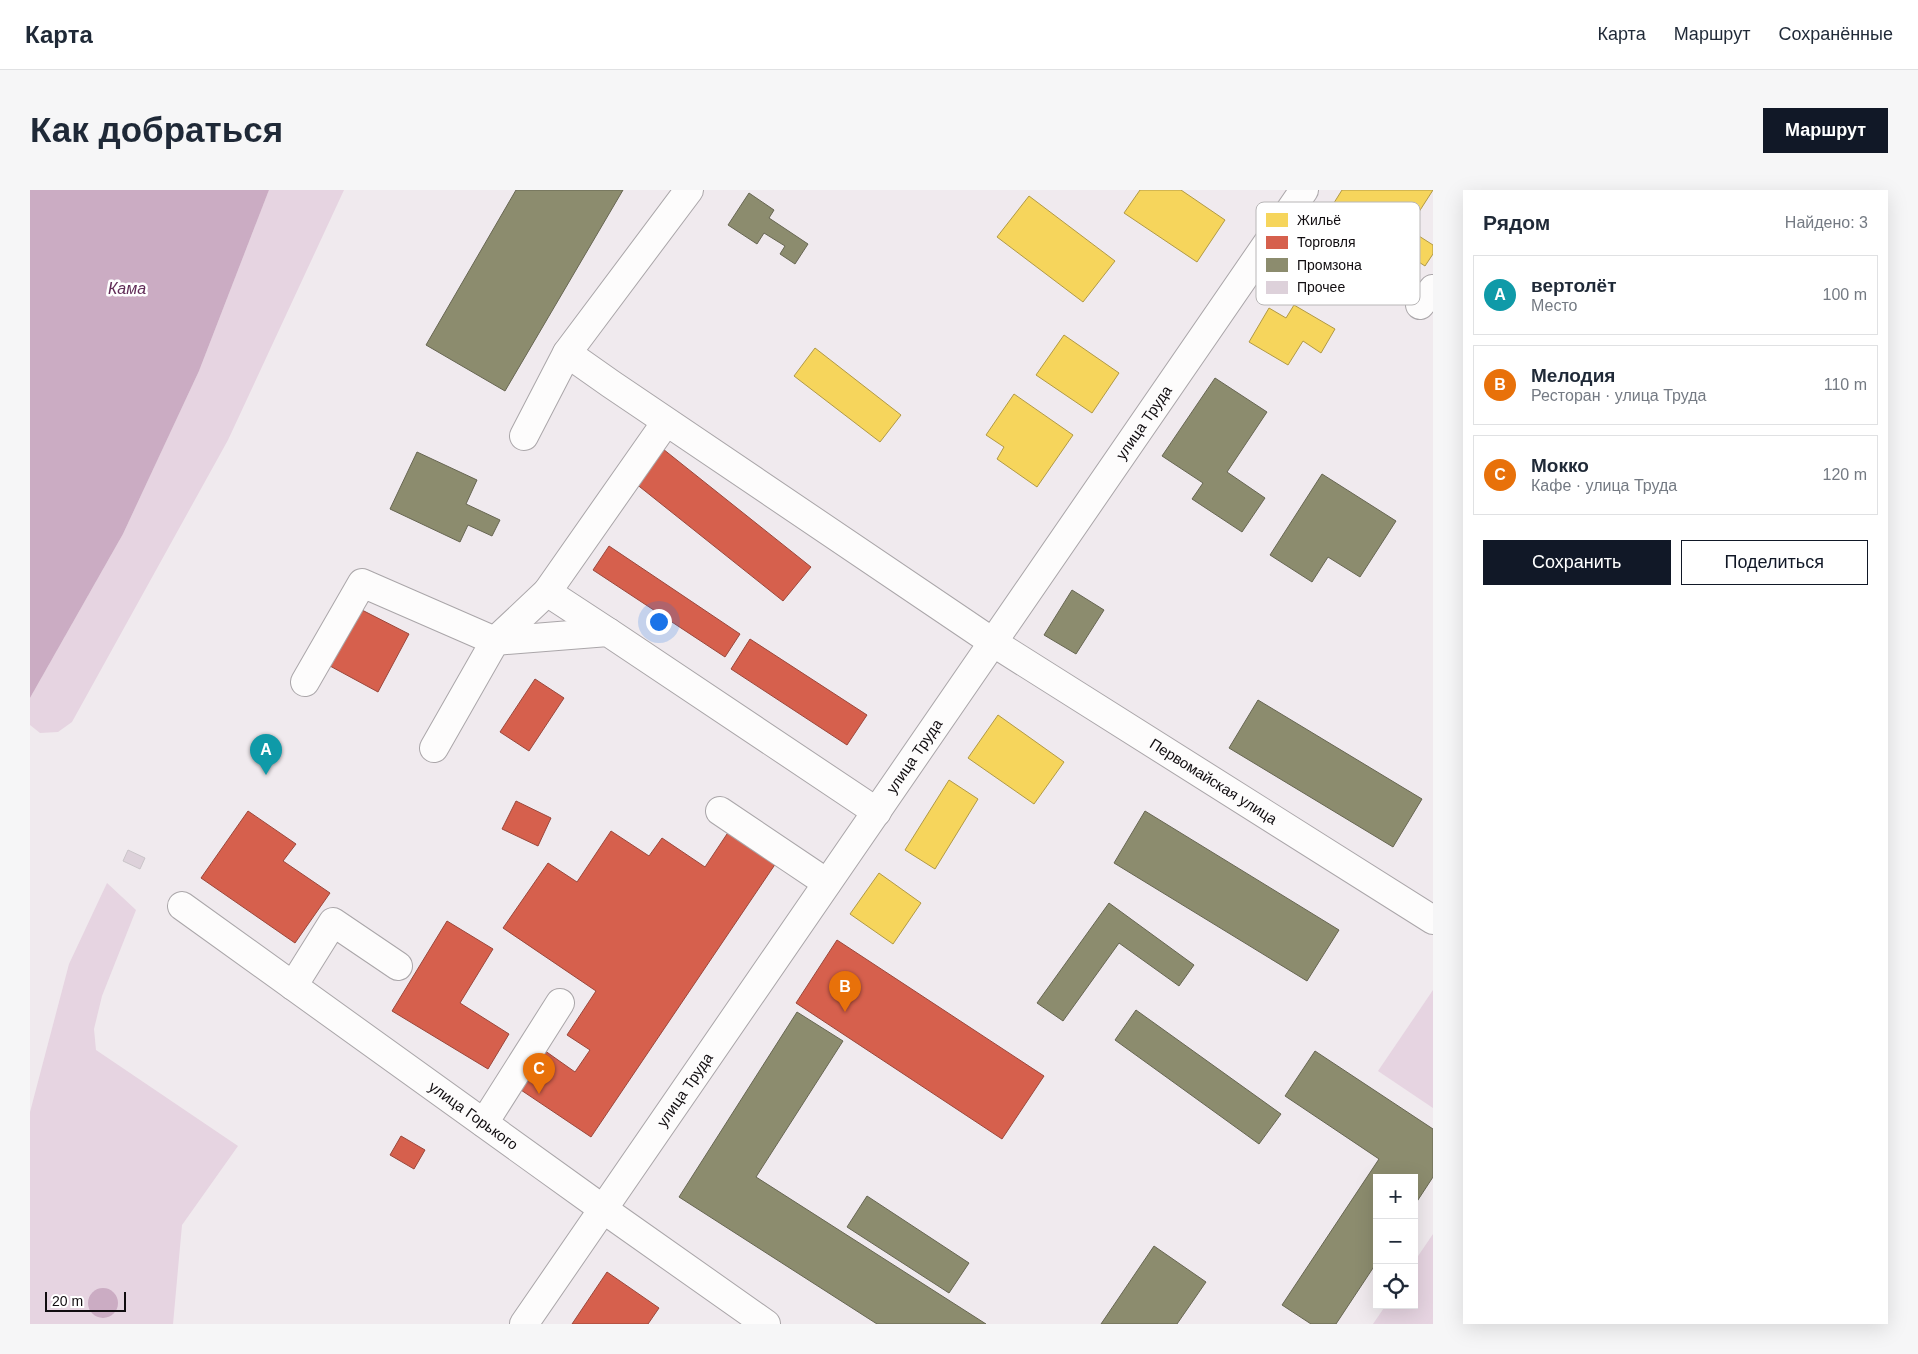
<!DOCTYPE html>
<html lang="ru">
<head>
<meta charset="utf-8">
<style>
  :root { --surface:#fff; --page:#f6f6f7; --text:#1f2937; --muted:#747a83; --line:#e0e1e3; --accent:#111827 }
  body { margin:0; font-family:Helvetica,sans-serif; background:var(--page); color:var(--text) }
  .controls { position:absolute; right:15px; bottom:15px; display:grid; overflow:hidden; border-radius:0px; box-shadow:0 5px 20px #0002 }
  .controls button { width:45px; height:45px; display:grid; place-items:center; padding:0; border:0; border-bottom:1px solid var(--line); background:var(--surface); color:var(--text); font:25px sans-serif }
  .scale { position:absolute; left:15px; bottom:12px; width:81px; box-sizing:border-box; padding-left:5px; border:2px solid #110d10; border-top:0; font-size:14px; line-height:18px; white-space:nowrap; color:#110d10; -webkit-text-stroke:4px #fff; paint-order:stroke }
  .you { position:absolute; left:628px; top:431px; width:18px; height:18px; margin:-12px; border:4px solid #fff; border-radius:50%; background:#1a73e8; box-shadow:0 0 0 8px #1a73e833 }
  .badge { display:grid; place-items:center; width:32px; height:32px; border-radius:50%; background:var(--accent); color:#fff; font-size:16px; font-weight:700 }
  .pin { position:absolute; translate:-50% -41px; filter:drop-shadow(0 1px 2px #0008) }
  .pin::after { content:''; position:absolute; top:26px; width:18px; height:15px; background:inherit; clip-path:polygon(0 0,100% 0,50% 100%) }
  .list { margin:0; padding:0; list-style:none }
  h2 { display:flex; justify-content:space-between; align-items:center; height:65px; margin:0; padding:0 20px; font-size:21px }
  h2 small { font-size:16px; font-weight:400; color:var(--muted) }
  .list li { display:grid; grid-template-columns:32px 1fr auto; gap:15px; align-items:center; box-sizing:border-box; height:80px; margin:0 10px 10px; padding:0 10px; border:1px solid var(--line); border-radius:0px }
  .list b { display:block; font-size:19px; white-space:nowrap }
  .list p { margin:0; font-size:16px; white-space:nowrap; color:var(--muted) }
  .list em { font-size:16px; font-style:normal; color:var(--muted) }
  .actions { display:flex; gap:10px; padding:15px 20px }
  .actions a { flex:1; padding:11px 0; border:1px solid var(--accent); border-radius:0px; text-align:center; font-size:18px; color:var(--accent) }
  .actions .main { background:var(--accent); color:#fff }
  .icon { flex:none; width:28px; height:28px; fill:none; stroke:currentColor; stroke-width:2; stroke-linecap:round; stroke-linejoin:round }
  .map { position:relative; flex:none; width:1403px; height:1134px; overflow:hidden; border-radius:0px }
  header { display:flex; align-items:center; gap:30px; box-sizing:border-box; height:70px; padding:0 25px; background:var(--surface); border-bottom:1px solid var(--line) }
  header strong { font-size:24px }
  nav { display:flex; gap:28px; margin-inline-start:auto; font-size:18px }
  .intro { display:flex; align-items:center; justify-content:space-between; box-sizing:border-box; height:120px; padding:0 30px }
  h1 { margin:0; font-size:35px }
  .button { padding:12px 22px; border-radius:0px; background:var(--accent); color:#fff; font-size:18px; font-weight:700 }
  main { display:flex; gap:30px; padding:0 30px }
  aside { flex:1; background:var(--surface); border-radius:0px; box-shadow:0 5px 20px #0002 }
  .map>svg:first-child { display:block }
  .green { fill:#e6d4e1 }
  .water { fill:#cbacc3 }
  .homes { fill:#f6d55c; stroke:#b19945 }
  .shops { fill:#d6604d; stroke:#9b473b }
  .industry { fill:#8c8c6e; stroke:#676652 }
  .building { fill:#ddd1da; stroke:#cac5c9 }
  .lines { fill:none; stroke-linecap:round; stroke-linejoin:round }
  .minor-casing { stroke:#aaa6a9; stroke-width:30 }
  .minor { stroke:#fdfcfc; stroke-width:28 }
  .labels { text-anchor:middle; stroke-width:5; stroke-linejoin:round; paint-order:stroke }
  .street-label { font-size:15px; fill:#110d10; stroke:#fff }
  .water-label { font-size:16px; font-style:italic; fill:#612c57; stroke:#fff }
  .key { fill:#fff; stroke:#b8b6b7; stroke-width:1 }
  .key-label { font-size:14px; fill:#110d10 }
</style>
</head>
<body>
<header>
<strong>Карта</strong>
<nav><a>Карта</a><a>Маршрут</a><a>Сохранённые</a></nav>
</header>
<div class="intro"><h1>Как добраться</h1><a class="button">Маршрут</a></div>
<main>
<div class="map">
<svg width="1403" height="1134" viewBox="0 0 1403 1134">
  <rect width="100%" height="100%" fill="#f0eaee"/>
  <g class="green">
    <path d="M 239,0 L 314,0 L 198,250 L 42,532 L 28,542 L 10,543 L 0,535 L 0,508 L 93,344 L 169,181 Z"/>
    <path d="M 77,693 L 106,720 L 72,806 L 64,839 L 66,860 L 208,956 L 152,1035 L 143,1134 L 0,1134 L 0,922 L 39,774 Z"/>
    <path d="M 1403,800 L 1403,918 L 1348,881 Z"/>
    <path d="M 1403,1044 L 1403,1134 L 1343,1134 L 1356,1115 L 1384,1115 L 1384,1072 Z"/>
  </g>
  <g class="water">
    <path d="M 0,0 L 239,0 L 169,181 L 93,344 L 0,508 Z"/>
    <circle cx="73" cy="1113" r="15"/>
  </g>
  <g class="homes">
    <path d="M 1110,0 L 1151,0 L 1195,30 L 1167,72 L 1094,23 Z"/>
    <path d="M 1312,0 L 1403,0 L 1378,39 L 1403,55 L 1403,64 L 1395,76 L 1302,16 Z"/>
    <path d="M 999,6 L 1085,71 L 1053,112 L 967,47 Z"/>
    <path d="M 1264,115 L 1305,139 L 1291,163 L 1273,151 L 1258,175 L 1219,152 L 1239,118 L 1256,128 Z"/>
    <path d="M 1034,145 L 1089,183 L 1062,223 L 1006,185 Z"/>
    <path d="M 785,158 L 871,225 L 850,252 L 764,186 Z"/>
    <path d="M 984,204 L 1043,245 L 1007,297 L 967,269 L 974,257 L 956,245 Z"/>
    <path d="M 968,525 L 1034,572 L 1004,614 L 938,568 Z"/>
    <path d="M 919,590 L 948,609 L 905,679 L 875,660 Z"/>
    <path d="M 849,683 L 891,713 L 863,754 L 820,724 Z"/>
  </g>
  <g class="shops">
    <path d="M 633,259 L 781,377 L 753,411 L 605,293 Z"/>
    <path d="M 579,356 L 710,444 L 695,467 L 563,380 Z"/>
    <path d="M 330,419 L 379,444 L 348,502 L 300,476 Z"/>
    <path d="M 720,449 L 837,525 L 817,555 L 701,479 Z"/>
    <path d="M 505,489 L 534,508 L 499,561 L 470,542 Z"/>
    <path d="M 486,611 L 521,628 L 508,656 L 472,639 Z"/>
    <path d="M 218,621 L 266,654 L 253,671 L 300,703 L 265,753 L 171,688 Z"/>
    <path d="M 581,641 L 619,666 L 632,648 L 675,677 L 699,641 L 746,673 L 561,947 L 485,896 L 511,858 L 545,882 L 560,860 L 537,845 L 566,801 L 473,738 L 518,673 L 547,692 Z"/>
    <path d="M 417,731 L 463,759 L 430,813 L 479,844 L 458,879 L 362,821 Z"/>
    <path d="M 807,750 L 1014,886 L 972,949 L 766,813 Z"/>
    <path d="M 371,946 L 395,960 L 384,979 L 360,965 Z"/>
    <path d="M 577,1082 L 629,1118 L 618,1134 L 542,1134 Z"/>
  </g>
  <g class="industry">
    <path d="M 486,0 L 593,0 L 475,201 L 396,155 Z"/>
    <path d="M 719,3 L 744,20 L 739,28 L 778,54 L 765,74 L 750,64 L 755,56 L 734,43 L 727,54 L 698,35 Z"/>
    <path d="M 1185,188 L 1237,222 L 1197,282 L 1235,308 L 1212,342 L 1162,309 L 1173,293 L 1132,266 Z"/>
    <path d="M 387,262 L 447,290 L 436,314 L 470,330 L 462,346 L 438,335 L 430,352 L 360,319 Z"/>
    <path d="M 1292,284 L 1366,331 L 1330,387 L 1298,367 L 1282,392 L 1240,365 Z"/>
    <path d="M 1042,400 L 1074,420 L 1046,464 L 1014,445 Z"/>
    <path d="M 1228,510 L 1392,609 L 1363,657 L 1199,558 Z"/>
    <path d="M 1115,621 L 1309,740 L 1277,791 L 1084,673 Z"/>
    <path d="M 1079,713 L 1164,775 L 1149,796 L 1089,753 L 1033,831 L 1007,813 Z"/>
    <path d="M 1106,820 L 1251,924 L 1229,954 L 1085,850 Z"/>
    <path d="M 767,822 L 813,851 L 726,987 L 956,1134 L 847,1134 L 649,1007 Z"/>
    <path d="M 1285,861 L 1403,939 L 1403,987 L 1384,1016 L 1384,988 L 1347,988 L 1347,1072 L 1306,1134 L 1281,1134 L 1252,1115 L 1349,969 L 1255,906 Z"/>
    <path d="M 837,1006 L 939,1073 L 919,1103 L 817,1037 Z"/>
    <path d="M 1124,1056 L 1176,1092 L 1147,1134 L 1071,1134 Z"/>
  </g>
  <path class="building" d="M 98,660 L 115,668 L 110,679 L 93,671 Z"/>
  <g class="lines">
    <g class="minor-casing">
      <g id="minor">
        <path d="M 1390,115 L 1403,99"/>
        <path d="M 537,163 L 659,0"/>
        <path id="s1" d="M 494,246 L 537,163 L 581,194 L 964,453 L 1403,730"/>
        <path d="M 578,442 L 517,402 L 636,232"/>
        <path d="M 275,492 L 332,393 L 465,451 L 578,442 L 847,622"/>
        <path d="M 404,558 L 465,451 L 517,402"/>
        <path d="M 690,621 L 797,693"/>
        <path id="s2" d="M 152,716 L 573,1019 L 736,1134"/>
        <path d="M 263,796 L 303,732 L 368,776"/>
        <path d="M 454,933 L 530,813"/>
        <path id="s3" d="M 494,1134 L 1274,0"/>
      </g>
    </g>
    <use href="#minor" class="minor"/>
  </g>
  <g class="labels">
    <g class="street-label">
      <text dy="5" stroke="none"><textPath href="#s3" startOffset="1094">улица Труда</textPath></text>
      <text dy="5" stroke="none"><textPath href="#s3" startOffset="689">улица Труда</textPath></text>
      <text dy="5" stroke="none"><textPath href="#s1" startOffset="869">Первомайская улица</textPath></text>
      <text dy="5" stroke="none"><textPath href="#s3" startOffset="284">улица Труда</textPath></text>
      <text dy="5" stroke="none"><textPath href="#s2" startOffset="359">улица Горького</textPath></text>
    </g>
    <g class="water-label">
      <text x="97" y="104">Кама</text>
    </g>
  </g>
  <rect x="1226" y="12" width="164" height="103" rx="8" class="key"/>
  <rect x="1236" y="23" width="22" height="14" fill="#f6d55c"/>
  <rect x="1236" y="46" width="22" height="13" fill="#d6604d"/>
  <rect x="1236" y="68" width="22" height="14" fill="#8c8c6e"/>
  <rect x="1236" y="91" width="22" height="13" fill="#ddd1da"/>
  <g class="key-label">
    <text x="1267" y="35">Жильё</text>
    <text x="1267" y="57">Торговля</text>
    <text x="1267" y="80">Промзона</text>
    <text x="1267" y="102">Прочее</text>
  </g>
</svg>
<div class="controls">
<button>+</button>
<button>−</button>
<button><svg class="icon" aria-label="locate" viewBox="0 0 24 24"><circle cx="12" cy="12" r="6"/><path d="M12 2v4M12 18v4M2 12h4M18 12h4"/></svg></button>
</div>
<div class="scale">20 m</div>
<div class="you"></div>
<div class="pin badge" style="left:236px;top:585px;background:#0f9aa8">A</div>
<div class="pin badge" style="left:815px;top:822px;background:#e8710a">B</div>
<div class="pin badge" style="left:509px;top:904px;background:#e8710a">C</div>
</div>
<aside>
<h2>Рядом<small>Найдено: 3</small></h2>
<ul class="list">
<li><span class="badge" style="background:#0f9aa8">A</span><div><b>вертолёт</b><p>Место</p></div><em>100 m</em></li>
<li><span class="badge" style="background:#e8710a">B</span><div><b>Мелодия</b><p>Ресторан · улица Труда</p></div><em>110 m</em></li>
<li><span class="badge" style="background:#e8710a">C</span><div><b>Мокко</b><p>Кафе · улица Труда</p></div><em>120 m</em></li>
</ul>
<div class="actions"><a class="main">Сохранить</a><a>Поделиться</a></div>
</aside>
</main>
</body>
</html>
